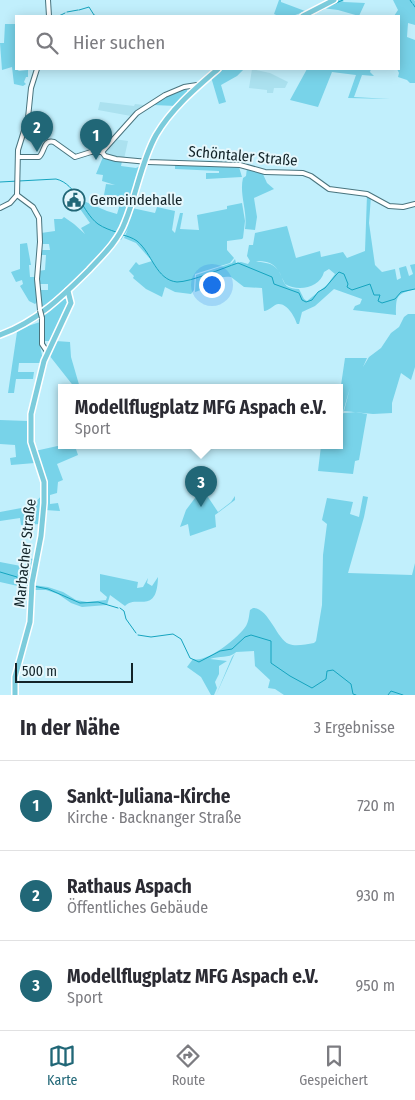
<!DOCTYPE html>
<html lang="de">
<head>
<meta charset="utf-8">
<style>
  :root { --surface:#fff; --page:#f7f7f7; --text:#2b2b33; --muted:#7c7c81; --line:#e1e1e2; --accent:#216777 }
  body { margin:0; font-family:"Fira Sans Condensed",sans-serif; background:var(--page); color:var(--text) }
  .scale { position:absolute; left:15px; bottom:12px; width:118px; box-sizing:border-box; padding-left:5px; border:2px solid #122328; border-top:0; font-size:14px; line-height:18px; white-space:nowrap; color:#122328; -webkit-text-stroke:4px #e5f7fc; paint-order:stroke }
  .you { position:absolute; left:211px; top:284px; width:18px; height:18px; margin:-12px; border:4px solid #fff; border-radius:50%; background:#1a73e8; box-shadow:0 0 0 8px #1a73e833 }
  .badge { display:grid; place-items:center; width:32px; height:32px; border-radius:50%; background:var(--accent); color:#fff; font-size:16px; font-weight:700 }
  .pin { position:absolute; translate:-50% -41px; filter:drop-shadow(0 1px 2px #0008) }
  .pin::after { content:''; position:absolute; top:26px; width:18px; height:15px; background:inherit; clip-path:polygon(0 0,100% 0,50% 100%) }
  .popup { position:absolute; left:58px; top:384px; width:285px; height:65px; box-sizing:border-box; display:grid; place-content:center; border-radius:0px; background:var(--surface); filter:drop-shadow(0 1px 4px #0005); font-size:16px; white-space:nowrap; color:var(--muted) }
  .popup b { font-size:19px; color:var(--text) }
  .popup::after { content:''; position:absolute; left:50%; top:100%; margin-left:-10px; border:10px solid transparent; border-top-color:var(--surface) }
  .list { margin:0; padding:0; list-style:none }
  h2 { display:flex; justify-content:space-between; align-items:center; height:65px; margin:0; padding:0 20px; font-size:21px }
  h2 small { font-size:16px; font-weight:400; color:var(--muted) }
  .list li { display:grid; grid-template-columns:32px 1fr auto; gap:15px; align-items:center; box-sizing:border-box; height:90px; padding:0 20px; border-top:1px solid var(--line) }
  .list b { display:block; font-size:19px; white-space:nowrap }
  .list p { margin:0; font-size:16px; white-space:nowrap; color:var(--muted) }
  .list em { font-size:16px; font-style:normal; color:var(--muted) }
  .icon { flex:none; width:28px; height:28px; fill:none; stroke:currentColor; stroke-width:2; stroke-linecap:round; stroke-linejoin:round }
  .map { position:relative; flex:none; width:415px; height:695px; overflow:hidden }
  .search { position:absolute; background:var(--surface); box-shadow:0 2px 12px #0003; left:15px; right:15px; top:15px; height:55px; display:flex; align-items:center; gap:12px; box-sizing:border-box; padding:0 18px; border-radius:0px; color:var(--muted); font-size:19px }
  .sheet { height:335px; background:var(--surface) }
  nav { display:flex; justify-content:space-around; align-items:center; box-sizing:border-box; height:70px; border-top:1px solid var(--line); background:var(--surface); font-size:14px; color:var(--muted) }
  nav a { display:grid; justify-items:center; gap:2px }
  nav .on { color:var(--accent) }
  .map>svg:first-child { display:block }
  .built { fill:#abe1ef }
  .green { fill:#78d3e9; fill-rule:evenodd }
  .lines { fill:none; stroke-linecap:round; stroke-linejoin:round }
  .stream { stroke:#15a4bf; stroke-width:1 }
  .minor-casing { stroke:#49747e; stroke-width:6 }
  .major-casing { stroke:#fff; stroke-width:8 }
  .minor { stroke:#fff; stroke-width:4 }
  .major { stroke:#7cccdc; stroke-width:5 }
  .minor-bridge-casing { stroke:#49747e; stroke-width:6; stroke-linecap:butt }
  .minor-bridge { stroke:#fff; stroke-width:4 }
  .labels { text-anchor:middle; stroke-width:4; stroke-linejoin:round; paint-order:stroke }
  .street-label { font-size:15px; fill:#122328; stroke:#e5f7fc }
  .poi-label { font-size:15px; fill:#122328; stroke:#e5f7fc; text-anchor:start }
</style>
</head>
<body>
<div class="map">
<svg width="415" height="695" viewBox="0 0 415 695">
  <rect width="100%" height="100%" fill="#c1effc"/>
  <g class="built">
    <path d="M 252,69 L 270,73 L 288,82 L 285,88 L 274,88 L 273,93 L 267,93 L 267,90 L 249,88 Z"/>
    <path d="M 100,102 L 134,106 L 135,104 L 144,105 L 131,116 L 98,110 Z"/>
    <path d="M 114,139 L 128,141 L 124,159 L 105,154 L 104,152 Z"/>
  </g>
  <g class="green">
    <path d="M 279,0 L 281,0 L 281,2 L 305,11 C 295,16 284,19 274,14 Z"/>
    <path d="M 336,0 L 344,0 L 342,1 L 344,2 L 365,3 L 359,16 L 338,10 L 322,8 Z"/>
    <path d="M 393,0 L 414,0 L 415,1 L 415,25 L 408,23 L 407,37 L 415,40 L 415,83 L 410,83 L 407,80 L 398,77 L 399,73 L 397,69 L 399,69 L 399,16 L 394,16 L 398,10 Z"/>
    <path d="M 5,24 L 16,24 L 16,69 L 19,71 L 28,70 L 28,77 L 26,77 L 24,82 L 26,84 L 23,86 L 14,84 L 12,67 L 2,70 L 0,43 L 4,43 Z"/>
    <path d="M 221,69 L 244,69 L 237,76 L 221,85 L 226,102 L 219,104 L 211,77 Z"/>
    <path d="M 307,69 L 371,69 L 370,72 L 374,76 L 362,75 L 354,97 L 390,99 L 348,98 L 356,75 L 332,72 L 318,107 L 290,100 Z"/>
    <path d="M 183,89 L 187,90 L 187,94 L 176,106 L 153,105 L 176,91 Z"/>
    <path d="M 103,157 L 122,161 L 121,166 L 136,168 L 140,166 L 138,163 L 124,162 L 124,161 L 140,163 L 141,165 L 124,223 L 104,253 L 43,311 L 39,290 L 48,290 L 48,284 L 38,284 L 38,271 L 45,270 L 46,255 L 40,255 L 40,250 L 50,250 L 49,244 L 41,244 L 41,233 L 55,231 L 54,219 L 62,219 L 64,217 L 74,224 L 85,234 L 81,228 L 90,223 L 78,206 L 86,202 L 107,211 L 117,214 L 120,204 L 127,205 L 128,203 L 120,201 L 121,196 L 104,195 L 106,184 L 115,185 L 102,181 L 103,175 L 96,174 Z"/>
    <path d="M 175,163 L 239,167 L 242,177 L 206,179 L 206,173 L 219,173 L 219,171 L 175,169 Z"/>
    <path d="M 144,165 L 146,165 L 132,208 L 155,213 L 157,207 L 175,211 L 172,230 L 175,233 L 180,213 L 183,213 L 180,229 L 199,230 L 197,215 L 227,209 L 227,206 L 242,203 L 245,221 L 243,238 L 242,239 L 227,241 L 227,250 L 234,258 L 230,263 L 195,274 L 194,290 L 191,294 L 175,292 L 165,287 L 162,297 L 146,289 L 133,278 L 134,276 L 129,271 L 136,262 L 139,265 L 152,261 L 136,243 L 124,238 L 128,229 L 121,240 L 117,240 Z"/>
    <path d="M 247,168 L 262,172 L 267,183 L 274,189 L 254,198 L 257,217 L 255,230 L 245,229 C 248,212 239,195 243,178 L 246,176 Z"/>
    <path d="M 367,195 L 371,196 L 369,223 L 375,265 L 382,272 L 395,269 L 397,280 L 401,278 L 399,268 L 406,266 L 409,276 L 413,274 L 410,265 L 415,264 L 415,289 C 396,294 396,296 396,315 L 353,310 L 355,306 L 360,304 L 362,299 L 334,289 L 315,306 L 302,312 L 299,324 L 297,324 C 295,317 287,303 278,304 C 273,305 269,311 264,311 L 262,288 L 244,287 L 231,277 C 211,275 210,288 195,292 L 196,275 L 232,263 L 235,259 L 236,263 L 241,262 L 248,264 L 250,261 L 247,256 L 249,245 L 253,245 L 255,233 L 287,226 L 296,258 L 320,251 L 321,257 L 343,252 L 347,258 L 365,251 ZM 256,261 C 275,261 278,268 285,284 C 298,292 320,288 324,272 L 329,269 L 335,274 L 327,285 L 307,301 L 304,299 L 299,289 C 278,288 287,278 275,267 C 270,262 262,263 256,261 Z"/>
    <path d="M 27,243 L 31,265 L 29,265 L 30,277 L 36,277 L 38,301 L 35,304 L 29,301 L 20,286 L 23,284 L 22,280 L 16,282 L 11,272 L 20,269 L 20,244 Z"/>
    <path d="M 63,299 L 68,299 L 70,303 L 52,341 L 43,341 L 43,314 Z"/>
    <path d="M 408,314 L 415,314 L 415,367 L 411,380 L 401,373 L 392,403 L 392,413 L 373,414 L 344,411 L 350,388 L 343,412 L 340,414 L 340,392 L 345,358 L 367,358 L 363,367 L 369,357 L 381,348 L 391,333 L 399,327 L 404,317 Z"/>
    <path d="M 39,316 L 40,319 L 25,327 L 40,322 C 40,329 39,336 40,343 C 40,351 44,355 41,363 L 19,363 L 18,372 L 34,372 L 33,379 L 16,379 L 14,393 L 8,393 L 17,332 L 23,328 L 4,336 Z"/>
    <path d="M 56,341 L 70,342 L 71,357 L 80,388 L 75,388 L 49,355 Z"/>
    <path d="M 356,412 L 367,414 L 359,460 L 355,461 L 353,474 L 318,471 L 321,446 L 340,446 L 340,415 L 344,413 Z"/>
    <path d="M 0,420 L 28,421 L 28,439 L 35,463 L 11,465 L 10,458 L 16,457 L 15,445 L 0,444 Z"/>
    <path d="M 62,445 L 83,446 L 76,449 L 78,455 L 57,464 L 63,480 L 58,482 L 57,493 L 50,495 L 50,504 L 58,503 L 60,511 L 45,510 L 45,498 L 35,451 Z"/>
    <path d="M 195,484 L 204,486 L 204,491 L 218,512 L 231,502 L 235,496 L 235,500 L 215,515 L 216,527 L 190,536 L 188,524 L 180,527 L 186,510 L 198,494 L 194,490 Z"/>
    <path d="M 43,494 L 40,524 L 21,525 L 20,518 L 0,521 L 0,512 L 32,506 Z"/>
    <path d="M 363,496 L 368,497 L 364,517 L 348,573 L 412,575 L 415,563 L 415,695 L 284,695 L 275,689 L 268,688 L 270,680 L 255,666 L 254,651 L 236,652 L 232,657 L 216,695 L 235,653 C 229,658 219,656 210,659 L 227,661 L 219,666 L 219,674 L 215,682 L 217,688 L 214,695 L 211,695 L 201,677 L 187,667 L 193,659 C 207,663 238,638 246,626 C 249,621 249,615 250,610 L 253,608 C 269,608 277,640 289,644 C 296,647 306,644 314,643 L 316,641 L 322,605 L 323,555 L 327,524 L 322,520 L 327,498 L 353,502 L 350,514 L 359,517 Z"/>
    <path d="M 24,558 L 36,559 L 31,589 L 0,582 L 0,562 L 26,567 Z"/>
    <path d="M 100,574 L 138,582 L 137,588 L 143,587 L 148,578 L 147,583 L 152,586 L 158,577 C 157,616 136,594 125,606 L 110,595 L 107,605 L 82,607 L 71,603 L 58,594 L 46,590 L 33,590 L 33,585 L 48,587 L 63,592 L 76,600 L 87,602 L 106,600 L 107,597 L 100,591 Z"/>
  </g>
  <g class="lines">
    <g class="stream">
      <path d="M 410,0 L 412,3"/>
      <path d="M 413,4 L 415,7"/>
      <path d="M 327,7 L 343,0"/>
      <path d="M 79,10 L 89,7 L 94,15 L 97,16"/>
      <path d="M 67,12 L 78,10"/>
      <path d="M 61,15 L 65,13"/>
      <path d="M 59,16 L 60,15"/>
      <path d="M 309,16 L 324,9"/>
      <path d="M 0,182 L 56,179 C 77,184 82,212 98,224 C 104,228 110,230 116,232"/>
      <path d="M 123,235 C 127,236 133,238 137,241 C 152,253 156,280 177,282 C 191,282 223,268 238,263 L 272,277 L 274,284 L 299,293 L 302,300 L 306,302 L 312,300 L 318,292 L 325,288 L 336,275 L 339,272 L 344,274 L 348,284 L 347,287 L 352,290 L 370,284 L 374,295 L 380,295 L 378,301 L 382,303 L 395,299 L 401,292 L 415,289"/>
      <path d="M 0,572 L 17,577 L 19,582 L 25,582 L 29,585"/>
      <path d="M 33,586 L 48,589 L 80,603 L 98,602 L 118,608"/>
      <path d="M 120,608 L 124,611 L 126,619 L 136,633"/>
      <path d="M 138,635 L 151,637 L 173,634 L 181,639 L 190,658 L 199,662 L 220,651 L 232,649 L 245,637 L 251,635 L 271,641 L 271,663 L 290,676 L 312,688 L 326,679 L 327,671 L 333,670 L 351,684 L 353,694 L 356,695"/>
      <path d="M 388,695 L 391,691 L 403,695"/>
    </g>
    <g class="minor-casing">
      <g id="minor">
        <path d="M 48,0 L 49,16"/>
        <path d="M 102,152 L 105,156 L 116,159 L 148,162 L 240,165 L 265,172 L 303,173 L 311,176 L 329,189 L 367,194 L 389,206 L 403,207 L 415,204"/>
        <path d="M 18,157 L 39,157 C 45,152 43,139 54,142 L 75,157 L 91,152 L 102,152 L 137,113 L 165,95 L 184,87 L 197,85"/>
        <path d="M 17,195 L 18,150 L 28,118 L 31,88 L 37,69"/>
        <path d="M 17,195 L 33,207 L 39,218 L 40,242 L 37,279 L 40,310"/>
        <path d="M 0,208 L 10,203 L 17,195"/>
        <path d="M 42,318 L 42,344 L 48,353"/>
      </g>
    </g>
    <g class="major-casing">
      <g id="major">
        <path d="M 303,16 L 334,0"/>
        <path d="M 0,335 C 36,322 62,297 89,270 C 103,255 118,241 125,222 C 137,193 141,162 156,135 C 172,108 195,89 218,69"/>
        <path d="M 15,695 L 15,677 L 30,622 L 32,583 L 41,536 L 44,503 L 44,482 L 31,442 L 31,414 L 44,361 L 71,303 L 68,291"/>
      </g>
    </g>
    <use href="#minor" class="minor"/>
    <use href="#major" class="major"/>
    <g class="minor-bridge-casing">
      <path id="minor-bridge" d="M 40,310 L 42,318"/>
    </g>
    <use href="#minor-bridge" class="minor-bridge"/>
  </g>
  <defs>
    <g id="civic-ring" transform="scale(1.125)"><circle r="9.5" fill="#e5f7fc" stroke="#216777" stroke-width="1.5"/><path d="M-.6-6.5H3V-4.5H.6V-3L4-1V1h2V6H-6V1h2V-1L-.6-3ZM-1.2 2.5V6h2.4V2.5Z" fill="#216777"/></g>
  </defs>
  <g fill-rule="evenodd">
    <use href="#civic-ring" x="74" y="200"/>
  </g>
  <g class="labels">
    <g class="street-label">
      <text transform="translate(243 156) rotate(5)" y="5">Schöntaler Straße</text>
      <text transform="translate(25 553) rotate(-84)" y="5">Marbacher Straße</text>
    </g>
    <g class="poi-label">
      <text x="90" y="205">Gemeindehalle</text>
    </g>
  </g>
</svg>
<div class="scale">500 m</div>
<div class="you"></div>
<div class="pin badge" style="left:96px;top:160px">1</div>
<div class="pin badge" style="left:37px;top:152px">2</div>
<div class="pin badge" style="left:201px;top:507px">3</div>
<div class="popup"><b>Modellflugplatz MFG Aspach e.V.</b>Sport</div>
<div class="search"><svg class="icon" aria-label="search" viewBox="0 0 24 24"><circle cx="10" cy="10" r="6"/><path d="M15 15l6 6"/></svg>Hier suchen</div>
</div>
<section class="sheet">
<h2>In der Nähe<small>3 Ergebnisse</small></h2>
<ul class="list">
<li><span class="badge">1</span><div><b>Sankt-Juliana-Kirche</b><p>Kirche · Backnanger Straße</p></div><em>720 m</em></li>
<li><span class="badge">2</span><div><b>Rathaus Aspach</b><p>Öffentliches Gebäude</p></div><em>930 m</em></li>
<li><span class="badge">3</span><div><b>Modellflugplatz MFG Aspach e.V.</b><p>Sport</p></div><em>950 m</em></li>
</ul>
</section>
<nav>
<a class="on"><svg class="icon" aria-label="map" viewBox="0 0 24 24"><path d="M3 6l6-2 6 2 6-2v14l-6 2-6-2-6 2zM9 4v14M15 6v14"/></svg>Karte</a>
<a><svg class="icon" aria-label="directions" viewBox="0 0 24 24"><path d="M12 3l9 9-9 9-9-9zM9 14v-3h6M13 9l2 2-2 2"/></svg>Route</a>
<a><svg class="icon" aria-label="saved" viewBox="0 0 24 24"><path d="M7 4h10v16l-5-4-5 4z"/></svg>Gespeichert</a>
</nav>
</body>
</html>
